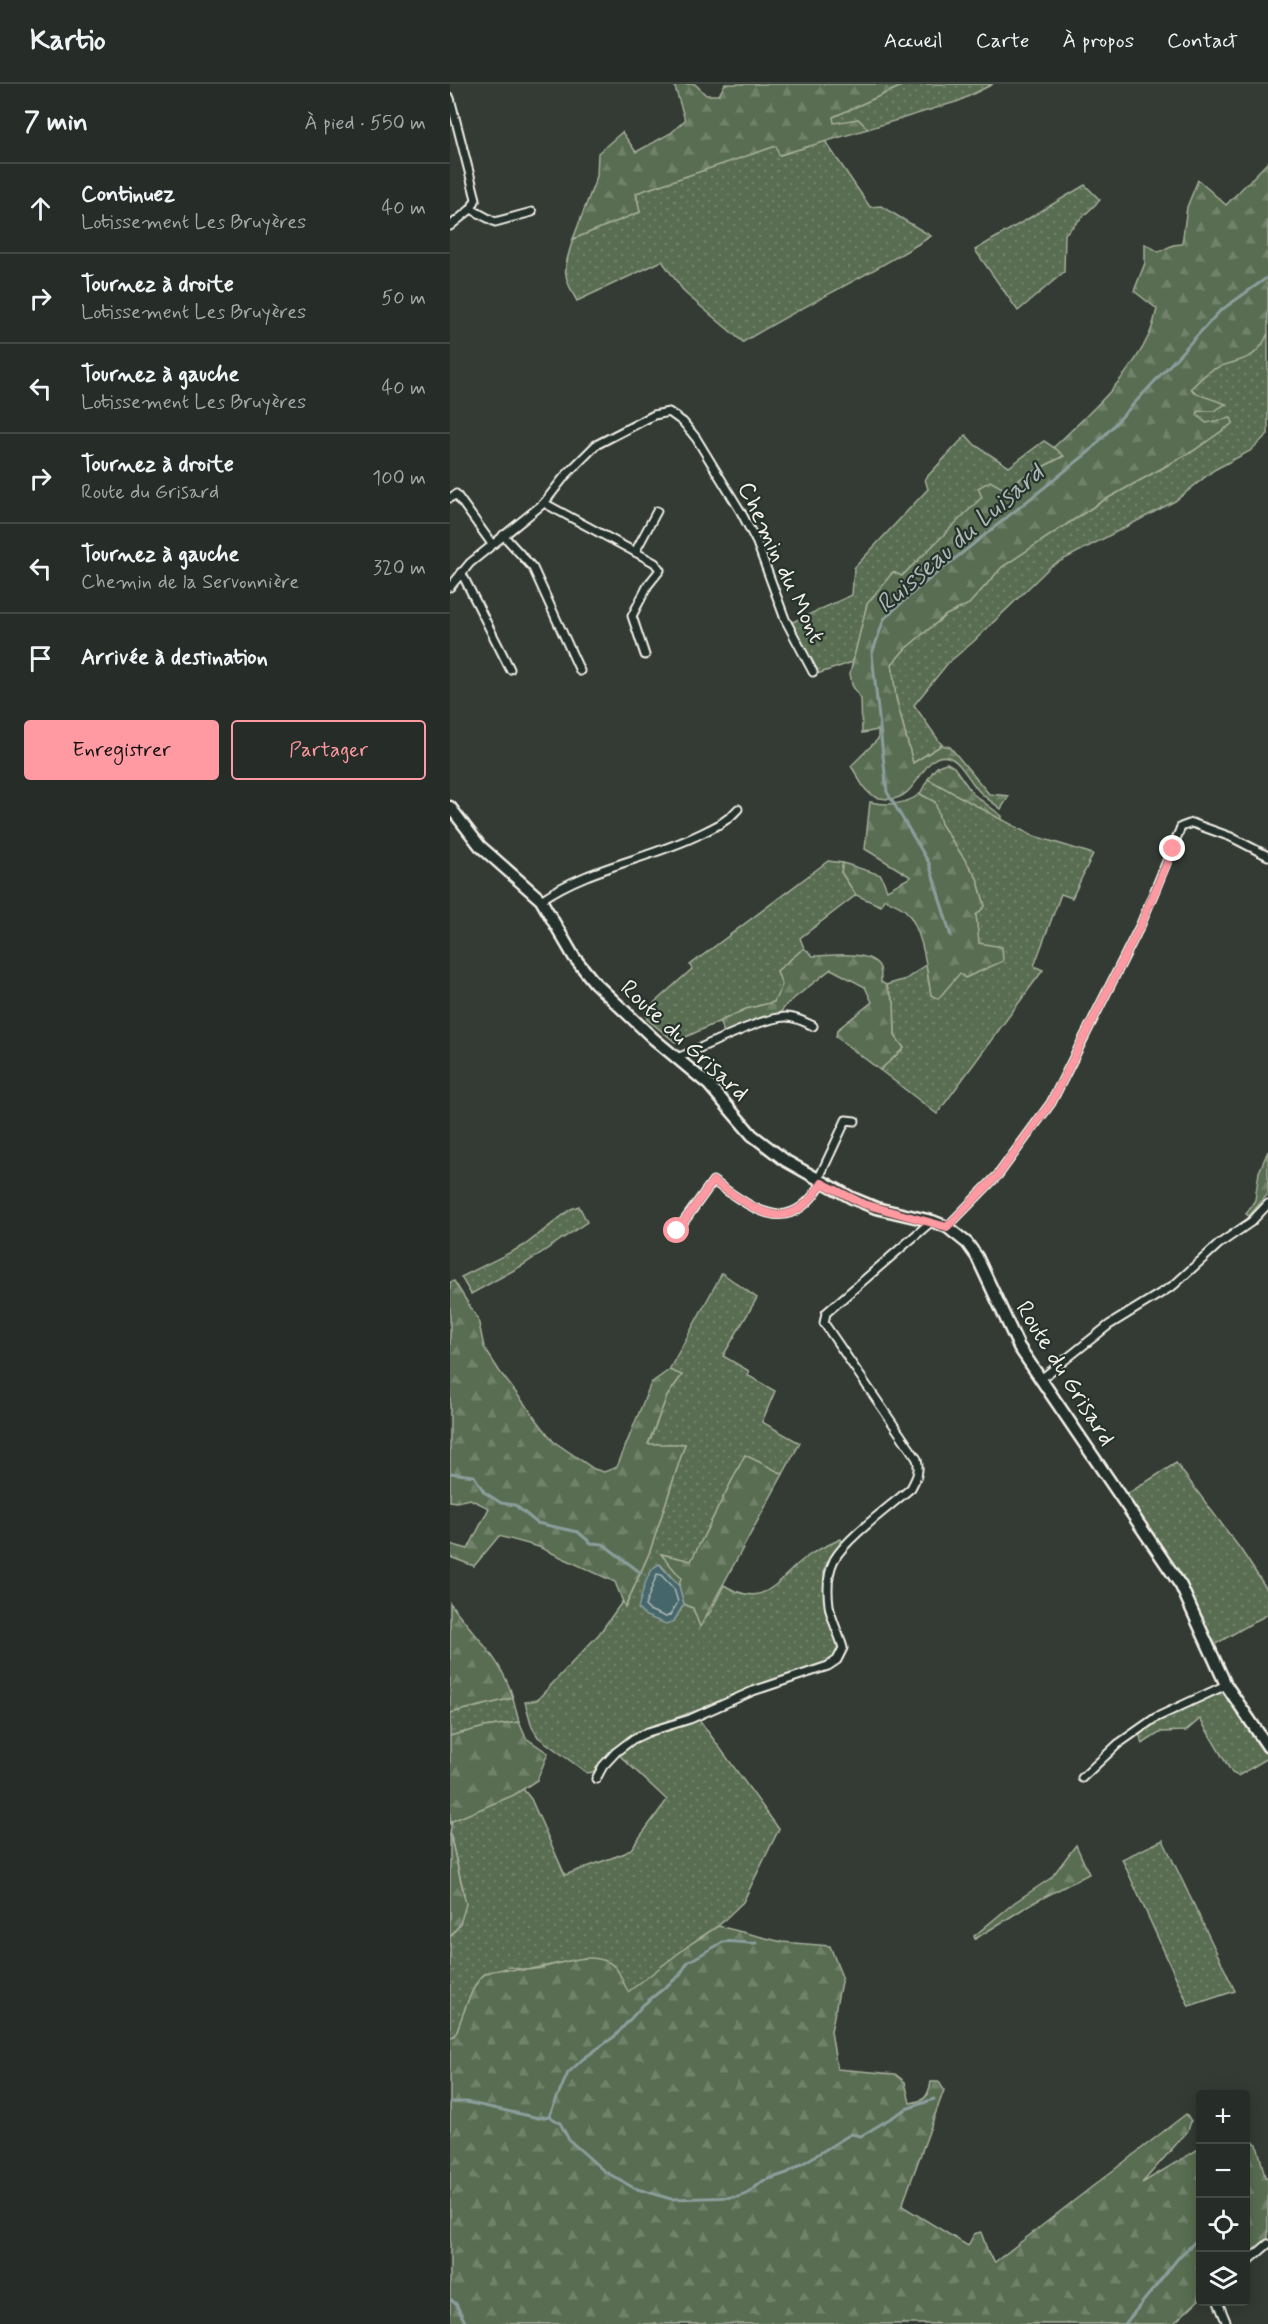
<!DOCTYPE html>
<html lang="fr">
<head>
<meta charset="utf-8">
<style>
  :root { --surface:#262c27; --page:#323833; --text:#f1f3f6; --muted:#a4a7a7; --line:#424844; --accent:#ff9aa2 }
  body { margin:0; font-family:Mynerve,sans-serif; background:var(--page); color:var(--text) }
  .controls { position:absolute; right:18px; bottom:18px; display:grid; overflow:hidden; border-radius:6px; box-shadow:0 3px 15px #0003 }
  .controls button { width:54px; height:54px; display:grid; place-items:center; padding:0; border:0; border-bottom:2px solid var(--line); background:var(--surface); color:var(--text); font:30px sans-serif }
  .stop { position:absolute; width:18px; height:18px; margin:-14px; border:4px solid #ff9aa2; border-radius:50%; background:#fff }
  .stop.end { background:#ff9aa2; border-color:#fff; box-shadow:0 2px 6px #0008 }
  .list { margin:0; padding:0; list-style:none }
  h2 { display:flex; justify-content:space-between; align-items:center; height:78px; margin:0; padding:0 24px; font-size:26px }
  h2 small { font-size:20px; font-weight:400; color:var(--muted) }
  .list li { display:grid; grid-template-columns:39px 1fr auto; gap:18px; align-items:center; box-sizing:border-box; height:90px; padding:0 24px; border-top:2px solid var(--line) }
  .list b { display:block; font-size:22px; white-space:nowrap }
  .list p { margin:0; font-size:20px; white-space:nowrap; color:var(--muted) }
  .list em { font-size:20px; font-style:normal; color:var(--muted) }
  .actions { display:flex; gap:12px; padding:18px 24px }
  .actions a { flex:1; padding:14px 0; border:2px solid var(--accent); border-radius:6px; text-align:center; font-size:21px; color:var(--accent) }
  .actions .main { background:var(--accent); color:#111 }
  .icon { flex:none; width:33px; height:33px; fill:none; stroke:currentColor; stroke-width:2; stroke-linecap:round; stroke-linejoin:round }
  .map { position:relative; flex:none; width:818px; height:2240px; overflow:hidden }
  header { display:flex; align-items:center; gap:36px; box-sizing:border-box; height:84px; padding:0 30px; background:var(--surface); border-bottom:2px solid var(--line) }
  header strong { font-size:28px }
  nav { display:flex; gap:33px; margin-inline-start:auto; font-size:21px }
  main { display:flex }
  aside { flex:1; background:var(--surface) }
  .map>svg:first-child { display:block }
  .grass { fill:url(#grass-dots); stroke:#a6af9c; stroke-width:1.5 }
  .forest { fill:url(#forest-firs); stroke:#a6af9c; stroke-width:1.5 }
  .water { fill:#45666b; stroke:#8b9e9d; stroke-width:1.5 }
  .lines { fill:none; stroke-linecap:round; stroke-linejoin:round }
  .shore { stroke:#aeb9b6; stroke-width:1.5 }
  .stream { stroke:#8b9e9d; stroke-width:3 }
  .street-casing { stroke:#f4f1e8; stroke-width:11 }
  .secondary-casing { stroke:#f4f1e8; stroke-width:15 }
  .street { stroke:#26332d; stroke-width:7 }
  .secondary { stroke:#26332d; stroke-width:10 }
  .route { stroke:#ff9aa2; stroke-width:8 }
  .labels { text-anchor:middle; stroke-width:4.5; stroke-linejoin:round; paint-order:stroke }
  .street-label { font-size:24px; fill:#f4f1e8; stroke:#26332d }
  .water-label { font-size:26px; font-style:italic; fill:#aeb9b6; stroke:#26332d }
</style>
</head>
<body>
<header>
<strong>Kartio</strong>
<nav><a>Accueil</a><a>Carte</a><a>À propos</a><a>Contact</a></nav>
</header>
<main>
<aside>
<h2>7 min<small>À pied · 550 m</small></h2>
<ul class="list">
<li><svg class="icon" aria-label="ahead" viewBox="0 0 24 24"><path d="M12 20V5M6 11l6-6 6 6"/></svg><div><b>Continuez</b><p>Lotissement Les Bruyères</p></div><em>40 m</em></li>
<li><svg class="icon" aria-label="right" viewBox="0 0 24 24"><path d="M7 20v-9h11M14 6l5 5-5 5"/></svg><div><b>Tournez à droite</b><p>Lotissement Les Bruyères</p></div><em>50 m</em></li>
<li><svg class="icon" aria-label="left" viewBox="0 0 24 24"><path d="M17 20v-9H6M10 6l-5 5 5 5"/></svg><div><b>Tournez à gauche</b><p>Lotissement Les Bruyères</p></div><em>40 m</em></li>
<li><svg class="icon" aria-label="right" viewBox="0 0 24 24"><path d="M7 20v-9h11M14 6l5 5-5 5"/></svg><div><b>Tournez à droite</b><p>Route du Grisard</p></div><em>100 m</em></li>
<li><svg class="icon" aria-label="left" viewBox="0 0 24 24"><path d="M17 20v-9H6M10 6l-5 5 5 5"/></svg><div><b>Tournez à gauche</b><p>Chemin de la Servonnière</p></div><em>320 m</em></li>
<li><svg class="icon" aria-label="arrive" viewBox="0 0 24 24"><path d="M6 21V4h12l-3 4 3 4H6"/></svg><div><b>Arrivée à destination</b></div></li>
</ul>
<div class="actions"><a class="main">Enregistrer</a><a>Partager</a></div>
</aside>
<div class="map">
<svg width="818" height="2240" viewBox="0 0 818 2240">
  <defs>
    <pattern id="grass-dots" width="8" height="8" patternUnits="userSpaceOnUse" patternTransform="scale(1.5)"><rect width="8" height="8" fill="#596d51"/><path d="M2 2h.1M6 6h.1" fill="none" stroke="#71826a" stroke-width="1.8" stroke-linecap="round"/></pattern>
    <pattern id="forest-firs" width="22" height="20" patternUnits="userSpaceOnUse" patternTransform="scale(1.5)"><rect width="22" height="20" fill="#596d51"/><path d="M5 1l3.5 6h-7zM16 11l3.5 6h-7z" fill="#71826a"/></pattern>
  </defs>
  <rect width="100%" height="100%" fill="#333b34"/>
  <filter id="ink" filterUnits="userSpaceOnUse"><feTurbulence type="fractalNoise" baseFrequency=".0167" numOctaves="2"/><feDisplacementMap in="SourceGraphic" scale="12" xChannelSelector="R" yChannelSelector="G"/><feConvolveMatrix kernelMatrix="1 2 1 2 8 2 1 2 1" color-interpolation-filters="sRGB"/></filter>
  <g filter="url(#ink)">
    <g class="grass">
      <path d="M 456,0 L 543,0 L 509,17 L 418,45 L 408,35 L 383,40 L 383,33 Z"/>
      <path d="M 375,57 L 420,123 L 431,122 L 481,152 C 421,191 355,220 293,258 L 235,209 L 212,177 L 127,217 C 111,190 114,185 123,155 L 190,128 L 186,109 L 326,62 L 330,71 Z"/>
      <path d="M 635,101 L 650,116 L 615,150 L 614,188 L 568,227 L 525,166 Z"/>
      <path d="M 818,249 L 818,350 L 800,367 L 764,386 L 725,417 L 601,482 L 523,558 L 498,579 L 464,621 L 492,661 L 463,679 L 446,614 L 442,580 L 456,564 L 496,531 L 519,520 L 552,483 L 649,419 L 743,367 L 783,339 L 781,334 L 756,339 L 747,331 L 748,327 L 764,327 L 741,304 C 748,298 755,289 762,285 C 787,272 805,281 818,249 Z"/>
      <path d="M 516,351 L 525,361 L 559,383 L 594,357 L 615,371 L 566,397 L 558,407 L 528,404 L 533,413 L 452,492 L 417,520 L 403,578 L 367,590 L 340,539 L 402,511 L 404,484 L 478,405 L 475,395 Z"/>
      <path d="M 478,695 L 581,751 L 643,770 L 622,814 L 611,810 L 584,882 L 593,886 L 487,1030 L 430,986 L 454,964 L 445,952 L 444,918 L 436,901 L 456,895 L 476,881 L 481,911 L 529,860 L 526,831 L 535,822 L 527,794 L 491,740 L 485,718 L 470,710 Z"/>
      <path d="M 378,777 L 393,779 L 391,788 L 406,811 L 350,854 L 354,864 L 327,887 L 333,901 L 324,918 L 296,925 L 225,958 L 197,935 L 196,926 L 242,885 L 240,881 Z"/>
      <path d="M 129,1122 L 137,1138 L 73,1181 L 21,1210 L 11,1193 L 75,1161 L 121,1125 Z"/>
      <path d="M 272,1189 L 307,1214 L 273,1272 L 299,1287 L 297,1291 L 325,1307 L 312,1338 L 350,1359 L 333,1390 L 295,1371 L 241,1477 L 212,1470 L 231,1494 L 229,1502 L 210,1480 L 224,1537 L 234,1520 L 243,1524 L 250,1542 L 261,1527 L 274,1501 C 317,1528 327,1493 358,1472 C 368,1465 380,1460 391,1455 L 392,1458 L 374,1485 L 375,1524 L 388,1560 C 388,1570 383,1574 376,1580 L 192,1646 L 164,1664 L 143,1688 L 137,1689 L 88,1653 L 82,1643 L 75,1618 L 87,1616 L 149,1550 L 172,1518 L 176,1522 L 200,1467 L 235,1360 L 198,1361 L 217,1312 L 232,1291 L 219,1286 Z"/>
      <path d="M 726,1379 L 791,1466 L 818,1507 L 818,1530 L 764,1561 C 743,1506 708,1460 674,1412 Z"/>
      <path d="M 775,1607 L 818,1670 L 818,1674 L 788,1692 L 782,1689 L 750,1635 L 736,1647 L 711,1648 L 692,1660 L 689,1648 L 737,1622 Z"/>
      <path d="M 63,1614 L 69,1638 L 35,1643 L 0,1652 L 0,1629 Z"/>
      <path d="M 248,1634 L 329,1745 L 293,1818 L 268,1842 L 242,1859 L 178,1909 L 166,1884 L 135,1874 L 76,1886 L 60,1883 L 35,1890 L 26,1900 L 5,1952 L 0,1953 L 0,1853 L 10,1840 L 14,1809 L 0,1750 L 2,1737 L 73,1705 L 81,1715 L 115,1791 L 175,1769 L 181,1765 L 217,1716 L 168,1670 L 195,1651 Z"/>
      <path d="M 713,1756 L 785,1907 L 739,1922 L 672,1775 Z"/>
    </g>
    <g class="forest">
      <path d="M 224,0 L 245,0 L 256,11 L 269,11 L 275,0 L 456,0 L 383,33 L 384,39 L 408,35 L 418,45 L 329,71 L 326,62 L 186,109 L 190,128 L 123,155 L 147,92 L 148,69 L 172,48 L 186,68 L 221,49 L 235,36 Z"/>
      <path d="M 818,78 L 818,249 C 806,279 789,274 764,285 C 755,289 748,298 741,304 L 744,309 L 776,320 L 764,327 L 748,327 L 747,331 L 756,339 L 781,334 L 783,339 L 743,367 L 649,419 L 552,483 L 519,520 L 496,531 L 456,564 L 442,580 L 446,614 L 463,679 L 492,661 L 500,663 L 539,710 L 559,712 L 551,725 C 544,719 535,714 529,707 C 520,698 511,677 498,673 C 472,666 469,718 437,715 C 428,714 422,713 416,706 C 410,699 406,689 401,682 L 428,655 L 428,646 L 412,649 L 411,615 L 402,601 L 400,589 L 417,520 L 443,488 L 452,492 L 532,413 L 528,404 L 540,397 L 558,407 L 566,397 L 614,372 L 604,363 C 637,331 680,294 699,251 C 703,243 705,233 707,225 L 684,207 L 695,179 L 695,160 L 709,168 L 723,161 L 732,160 L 737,123 L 748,96 L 776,121 Z"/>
      <path d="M 497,679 L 504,683 L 523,710 L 552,732 L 552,736 L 478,695 C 484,686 486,681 497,679 Z"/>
      <path d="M 470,710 L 485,718 L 491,740 L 527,794 L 535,822 L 526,831 L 529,859 L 552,863 L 553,877 L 515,894 L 510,889 L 488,915 L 481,911 C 477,887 473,844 455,826 C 449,821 440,818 434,815 L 431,822 L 406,811 L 391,788 L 393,779 L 431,791 L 437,806 L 461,793 L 415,765 L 420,718 C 438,722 455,721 470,710 Z"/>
      <path d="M 354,864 L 363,872 C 380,872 422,865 430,884 C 431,888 431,893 431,898 L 436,901 L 444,918 L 445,952 L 454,964 L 430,986 L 386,953 L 387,946 L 422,918 L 415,903 L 381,885 L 337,920 L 330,929 L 275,950 L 269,938 L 296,925 L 324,918 L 332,901 L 327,887 Z"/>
      <path d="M 818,1067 L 818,1110 L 799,1132 L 796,1130 L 805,1116 L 809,1088 Z"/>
      <path d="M 4,1197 L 28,1235 L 34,1263 L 50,1288 L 103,1357 L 144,1385 L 154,1388 L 167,1383 L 201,1299 L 219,1286 L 232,1291 L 217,1312 L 198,1360 L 235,1360 L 200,1467 L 175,1523 L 165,1498 L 89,1463 L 49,1452 L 24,1482 L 0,1473 L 0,1460 L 18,1465 L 39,1424 L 20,1415 L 6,1418 L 0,1417 L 0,1198 Z"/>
      <path d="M 295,1371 L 333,1390 L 250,1543 L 243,1524 L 234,1520 L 229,1502 L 231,1494 L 211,1470 L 241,1477 Z"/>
      <path d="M 0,1519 C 23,1550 52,1575 63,1614 L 0,1629 Z"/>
      <path d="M 69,1638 L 76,1654 L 98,1669 L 87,1696 L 64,1711 L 2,1737 L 0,1741 L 0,1652 L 35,1643 Z"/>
      <path d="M 0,1750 L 16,1820 L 10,1840 L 0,1853 Z"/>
      <path d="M 626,1761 L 639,1790 L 581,1820 L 525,1855 L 524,1852 L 565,1818 L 601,1794 Z"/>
      <path d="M 268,1842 L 332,1858 L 380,1862 L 392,1893 L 381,1947 L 387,1985 L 445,1990 L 455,1998 L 460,2019 C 475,2017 478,2013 481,1998 L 489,1998 L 494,2006 L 452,2122 L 518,2162 L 524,2150 L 531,2148 L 539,2171 L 545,2178 L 736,2030 L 741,2037 L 738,2047 L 692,2099 L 750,2064 L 750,2215 L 723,2240 L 0,2240 L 0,1953 L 5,1952 C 11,1937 22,1898 35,1890 C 49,1883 62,1886 76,1886 C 102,1885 132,1866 158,1878 C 169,1883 173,1899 178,1908 L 242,1859 Z"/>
      <path d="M 796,2055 L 807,2060 L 815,2093 L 818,2093 L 818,2155 L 796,2173 Z"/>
    </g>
    <path class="water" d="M 209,1480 L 229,1502 L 234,1520 L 224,1537 L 216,1540 L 196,1532 L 188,1525 C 192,1511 196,1486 209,1480 Z"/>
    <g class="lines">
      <path class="shore" d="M 207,1490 L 211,1491 L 224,1505 L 228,1518 L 220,1531 L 216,1533 L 199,1526 L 195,1522 Z"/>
      <g class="stream">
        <path d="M 501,852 L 479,779 L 437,708 L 422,570 L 434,535 L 467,505 L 640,367 L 770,227 L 818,193"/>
        <path d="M 0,1389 L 24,1392 L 34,1408 L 51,1419 L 65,1421 L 87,1439 L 128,1448 L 141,1459 L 153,1460 L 191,1489"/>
        <path d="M 0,2018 L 16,2018 L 89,2034 L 99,2032 L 110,2039 L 119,2056 L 154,2087 L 184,2104 L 221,2115 L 288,2113 L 297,2110 L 313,2097 L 337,2089 L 401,2050 L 411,2052 L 456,2025 L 484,2015"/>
        <path d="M 99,2032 L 118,1989 L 133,1975 L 165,1952 L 193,1921 L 229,1892 L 238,1878 L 273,1858 C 281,1856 296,1860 306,1859"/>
        <path d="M 0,2215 L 6,2220 L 16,2240"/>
        <path d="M 675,2240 L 729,2173 L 750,2153"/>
      </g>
      <g class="street-casing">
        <g id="street">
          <path d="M 0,14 L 26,115 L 21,125 L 0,142"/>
          <path d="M 21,125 L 45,138 L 82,128"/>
          <path d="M 0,414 L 6,410 L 42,460"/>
          <path d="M 94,419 L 185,468 L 205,479 L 210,486 L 198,501 L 182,532 L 195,571"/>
          <path d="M 53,451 L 83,484 L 130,587"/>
          <path d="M 185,468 L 207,427"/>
          <path d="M 11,488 L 60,585"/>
          <path d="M 0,503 L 20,479 L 94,419 L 115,392 L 146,361 L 204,331 L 219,328 L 233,338 L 246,354 L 291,428 L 307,459 L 335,535 L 363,588"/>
          <path d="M 91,816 C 137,784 195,776 246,752 C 262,744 276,739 288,725"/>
          <path d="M 227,974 C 252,964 312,933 336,933 C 346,933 355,938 363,942"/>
          <path d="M 368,1096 L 396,1036 L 405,1037"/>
          <path d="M 497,1143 L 548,1091 L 601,1019 L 691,840 L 731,743 L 742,739 L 781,753 L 818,772"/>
          <path d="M 227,1147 L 263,1097 C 304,1125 338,1155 372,1099"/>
          <path d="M 591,1295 L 659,1241 L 724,1201 L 769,1160 L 801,1138 L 818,1120"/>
          <path d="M 632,1694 L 668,1660 L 705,1634 L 776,1601"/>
          <path d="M 146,1695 L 153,1682 L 166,1668 L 183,1655 L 198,1648 L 240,1635 L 303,1607 L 378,1582 L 387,1576 L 393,1564 C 389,1549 381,1536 379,1521 C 377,1505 377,1490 384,1476 C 397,1453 441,1422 461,1404 C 467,1393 470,1387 467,1375 L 374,1239 L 376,1229 L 482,1137"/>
          <path d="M 796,2179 L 818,2160"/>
          <path d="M 768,2218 L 777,2240"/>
        </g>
      </g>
      <g class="secondary-casing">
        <path id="secondary" d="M 0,723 L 30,762 L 91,816 L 124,873 L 144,898 L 204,955 L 259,1001 L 302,1051 L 336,1077 L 402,1114 L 426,1124 L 482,1137 L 497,1143 L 517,1159 L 527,1173 L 569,1263 L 731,1502 L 776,1601 L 818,1663"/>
      </g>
      <use href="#street" class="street"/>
      <use href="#secondary" class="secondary"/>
    </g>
  </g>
  <g class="lines" filter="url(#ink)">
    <path class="route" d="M 227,1147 L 263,1097 C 305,1125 337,1156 372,1099 L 414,1120 L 497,1143 L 548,1091 L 601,1019 L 691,840 L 723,765"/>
  </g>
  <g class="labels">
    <g class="street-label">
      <text transform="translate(332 478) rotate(65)" y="8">Chemin du Mont</text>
      <text transform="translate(235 956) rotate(43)" y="8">Route du Grisard</text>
      <text transform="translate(616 1289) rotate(58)" y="8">Route du Grisard</text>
    </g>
    <g class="water-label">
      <text transform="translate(509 454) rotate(-41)" y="9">Ruisseau du Luisard</text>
    </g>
  </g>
</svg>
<div class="controls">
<button>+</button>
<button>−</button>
<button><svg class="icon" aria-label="locate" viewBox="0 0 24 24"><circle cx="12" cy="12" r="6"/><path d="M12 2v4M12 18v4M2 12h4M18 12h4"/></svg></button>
<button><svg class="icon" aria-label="layers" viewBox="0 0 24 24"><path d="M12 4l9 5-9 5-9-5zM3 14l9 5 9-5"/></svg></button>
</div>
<div class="stop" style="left:227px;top:1147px"></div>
<div class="stop end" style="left:723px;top:765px"></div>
</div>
</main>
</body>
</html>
